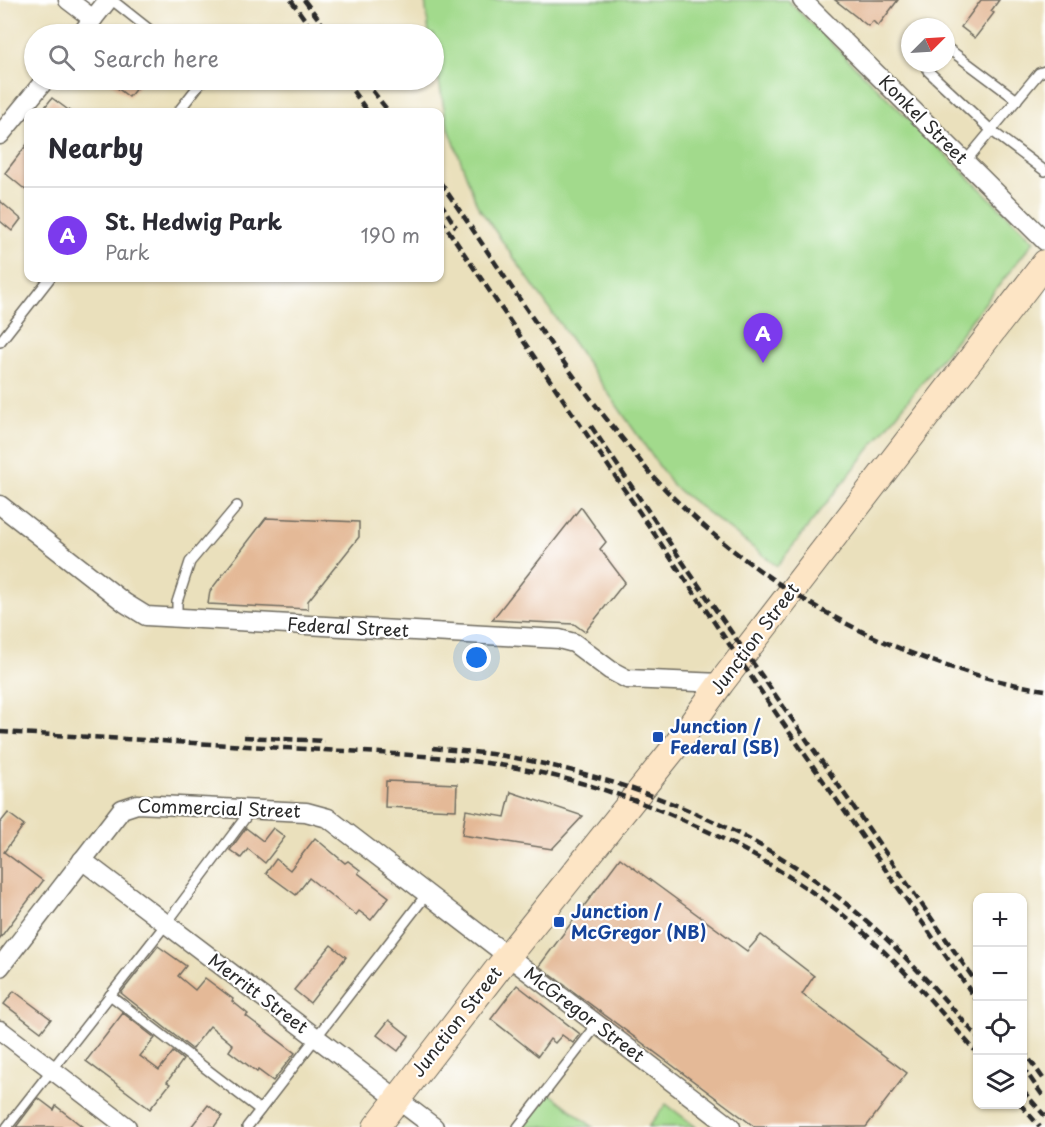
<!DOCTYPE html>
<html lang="en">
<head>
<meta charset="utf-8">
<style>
  :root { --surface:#fff; --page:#f2f2f3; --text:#2b2b33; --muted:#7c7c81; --line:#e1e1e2; --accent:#7c3aed }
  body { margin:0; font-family:"Playpen Sans",sans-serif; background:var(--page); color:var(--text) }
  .controls { position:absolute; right:18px; bottom:18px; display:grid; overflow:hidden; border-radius:12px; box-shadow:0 2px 4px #0004 }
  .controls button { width:54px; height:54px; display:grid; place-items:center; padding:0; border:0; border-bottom:2px solid var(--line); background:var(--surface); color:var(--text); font:30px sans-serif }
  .compass { position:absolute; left:901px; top:18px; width:54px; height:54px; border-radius:50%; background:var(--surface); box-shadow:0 2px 4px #0004; rotate:66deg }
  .you { position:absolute; left:477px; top:658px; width:21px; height:21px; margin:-15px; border:4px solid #fff; border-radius:50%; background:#1a73e8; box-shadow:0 0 0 9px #1a73e833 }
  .badge { display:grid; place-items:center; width:39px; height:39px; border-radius:50%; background:var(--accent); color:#fff; font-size:20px; font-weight:700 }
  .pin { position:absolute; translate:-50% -50px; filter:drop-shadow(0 2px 3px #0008) }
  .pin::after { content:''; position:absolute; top:32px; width:21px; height:18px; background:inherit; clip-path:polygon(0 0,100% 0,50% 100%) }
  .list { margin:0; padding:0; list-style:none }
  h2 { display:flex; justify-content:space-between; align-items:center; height:78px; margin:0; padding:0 24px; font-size:26px }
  h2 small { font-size:20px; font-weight:400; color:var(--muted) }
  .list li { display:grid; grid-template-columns:39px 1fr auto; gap:18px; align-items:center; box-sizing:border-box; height:96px; padding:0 24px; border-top:2px solid var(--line) }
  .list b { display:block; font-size:22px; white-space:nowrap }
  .list p { margin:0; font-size:20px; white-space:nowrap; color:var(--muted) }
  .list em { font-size:20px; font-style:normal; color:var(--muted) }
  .icon { flex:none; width:33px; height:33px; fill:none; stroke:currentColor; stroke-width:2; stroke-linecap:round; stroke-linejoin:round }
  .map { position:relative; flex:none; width:1045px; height:1127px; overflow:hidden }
  .search { position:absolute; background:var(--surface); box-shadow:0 2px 4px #0004; left:24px; top:24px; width:420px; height:66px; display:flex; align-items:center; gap:15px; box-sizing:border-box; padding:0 21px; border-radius:33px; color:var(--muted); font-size:22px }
  .panel { position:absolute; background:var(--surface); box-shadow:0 2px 4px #0004; left:24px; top:108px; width:420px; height:174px; border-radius:12px }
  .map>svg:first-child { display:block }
  .green { fill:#a2da8c; stroke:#66825c; stroke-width:1.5 }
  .building { fill:#e4b997 }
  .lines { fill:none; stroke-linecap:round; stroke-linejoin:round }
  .lane-casing { stroke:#6e6a5e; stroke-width:12 }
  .street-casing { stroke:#6e6a5e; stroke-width:21 }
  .secondary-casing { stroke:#6e6a5e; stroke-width:28 }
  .lane { stroke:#fff; stroke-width:9 }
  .street { stroke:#fff; stroke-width:18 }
  .secondary { stroke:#fde5c5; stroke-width:26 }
  .rail { stroke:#2b2b2b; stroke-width:4.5; stroke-dasharray:9 4.5; stroke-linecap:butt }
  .transit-dot { fill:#1a4fb4; stroke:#fff; stroke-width:2 }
  .labels { text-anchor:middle; stroke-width:4.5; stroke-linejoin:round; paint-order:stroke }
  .street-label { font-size:18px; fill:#2b2b2b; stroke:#fff }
  .transit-label { font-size:18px; font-weight:bold; fill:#164399; stroke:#fff; text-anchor:start }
</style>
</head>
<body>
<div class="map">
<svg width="1045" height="1127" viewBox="0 0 1045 1127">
  <rect width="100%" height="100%" fill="#fff"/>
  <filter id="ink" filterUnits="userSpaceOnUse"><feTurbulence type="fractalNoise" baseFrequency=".0167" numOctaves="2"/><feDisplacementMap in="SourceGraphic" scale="12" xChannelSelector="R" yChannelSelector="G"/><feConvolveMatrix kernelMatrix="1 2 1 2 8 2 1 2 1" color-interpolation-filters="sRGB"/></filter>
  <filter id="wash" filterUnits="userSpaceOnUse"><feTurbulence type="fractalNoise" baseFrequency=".008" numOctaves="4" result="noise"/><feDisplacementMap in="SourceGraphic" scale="24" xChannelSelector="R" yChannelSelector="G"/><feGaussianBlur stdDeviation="1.35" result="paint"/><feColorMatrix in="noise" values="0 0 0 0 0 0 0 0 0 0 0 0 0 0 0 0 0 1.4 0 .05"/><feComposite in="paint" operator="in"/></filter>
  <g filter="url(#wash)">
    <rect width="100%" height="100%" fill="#eae0bc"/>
    <g class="green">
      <path d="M 425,0 L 787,0 L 1034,241 L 777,566 L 673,486 L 477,205 L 447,123 L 434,56 L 434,34 L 429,34 Z"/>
      <path d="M 548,1092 L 593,1127 L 521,1127 Z"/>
      <path d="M 666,1104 L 696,1127 L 648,1127 Z"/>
    </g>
    <g id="blocks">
      <g class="building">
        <path d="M 835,0 L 898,0 L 878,26 L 873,21 L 868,26 Z"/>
        <path d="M 981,0 L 999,0 L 991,11 L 994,13 L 975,38 L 961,27 Z"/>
        <path d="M 107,80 L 143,80 L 129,97 Z"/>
        <path d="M 52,98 L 71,112 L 41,112 Z"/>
        <path d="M 28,143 L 28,192 L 5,173 Z"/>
        <path d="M 0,201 L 21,219 L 12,231 L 0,221 Z"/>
        <path d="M 581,507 L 606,542 L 600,549 L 625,582 L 585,632 L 574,624 L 492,620 Z"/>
        <path d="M 266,518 L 359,522 L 359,537 L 308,601 L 308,609 L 208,604 L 210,591 Z"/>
        <path d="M 386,781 L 457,784 L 456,810 L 385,807 Z"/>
        <path d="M 511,792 L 583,816 L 552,849 L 462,835 L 466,810 L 505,817 Z"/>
        <path d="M 8,813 L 24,825 L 4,852 L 43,881 L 0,938 L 0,823 Z"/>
        <path d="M 246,828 L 263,841 L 273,828 L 285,837 L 265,863 L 248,849 L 241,858 L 230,850 Z"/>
        <path d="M 315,838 L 345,863 L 348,861 L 360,870 L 358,873 L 389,897 L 371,920 L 359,911 L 356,915 L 309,878 L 296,895 L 266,873 L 276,859 L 290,870 Z"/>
        <path d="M 620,858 L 747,951 L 761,935 L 814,976 L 802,994 L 907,1073 L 866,1127 L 755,1127 L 539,966 Z"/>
        <path d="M 331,945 L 346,957 L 310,1003 L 294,990 Z"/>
        <path d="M 158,946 L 186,966 L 178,976 L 195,990 L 205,978 L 233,999 L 232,1001 L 248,1014 L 246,1016 L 295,1053 L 273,1081 L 258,1070 L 257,1072 L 229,1051 L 233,1045 L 210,1026 L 192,1049 L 121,993 Z"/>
        <path d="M 517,985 L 580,1034 L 573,1043 L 562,1035 L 555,1043 L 550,1039 L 538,1056 L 491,1019 Z"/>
        <path d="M 14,991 L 51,1019 L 41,1032 L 4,1004 Z"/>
        <path d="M 123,1013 L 155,1038 L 140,1056 L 159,1070 L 173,1052 L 183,1060 L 167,1082 L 170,1084 L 150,1109 L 86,1061 Z"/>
        <path d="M 389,1020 L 409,1036 L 398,1051 L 377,1035 Z"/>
        <path d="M 38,1098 L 54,1110 L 56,1106 L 83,1127 L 16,1127 Z"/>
        <path d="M 208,1105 L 222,1116 L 214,1127 L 191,1127 Z"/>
      </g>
    </g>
  </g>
  <g filter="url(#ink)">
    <use href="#blocks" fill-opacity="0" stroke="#6e6a5e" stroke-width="1.5"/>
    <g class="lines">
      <g class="lane-casing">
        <g id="lane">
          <path d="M 112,0 L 155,34"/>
          <path d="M 946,47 L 1017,100"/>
          <path d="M 927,63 L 928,71 L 992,131 L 1045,171"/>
          <path d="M 178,112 L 203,80"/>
          <path d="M 965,162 L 1039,73 L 1045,71"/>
          <path d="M 0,342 L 50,278"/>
          <path d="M 177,619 L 177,602 L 190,562 L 237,506"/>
          <path d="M 110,995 L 260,1110"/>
          <path d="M 7,1127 L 166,924 L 251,810"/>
          <path d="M 247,1127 L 426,895"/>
          <path d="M 518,1127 L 597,1025"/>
        </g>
      </g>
      <g class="street-casing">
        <g id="street">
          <path d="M 68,0 L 93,19"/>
          <path d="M 802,0 L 1045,241"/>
          <path d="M 81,34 L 108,0"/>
          <path d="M 0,135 L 45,80"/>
          <path d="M 0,505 L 125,603 L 146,616 L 559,639 L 574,643 L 610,670 L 627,679 L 721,683"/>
          <path d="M 82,860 L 434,1127"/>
          <path d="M 0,967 L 122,809 L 137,804 L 306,812 L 328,818 L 731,1127"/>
          <path d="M 0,1030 L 127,1127"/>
        </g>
      </g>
      <g class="secondary-casing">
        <path id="secondary" d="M 376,1127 L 507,957 L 675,747 L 721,683 L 1045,263"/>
      </g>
      <use href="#lane" class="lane"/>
      <use href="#street" class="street"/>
      <use href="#secondary" class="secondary"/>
      <g class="rail">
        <path d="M 291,0 L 315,34"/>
        <path d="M 304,0 L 330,34"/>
        <path d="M 345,80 L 368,112"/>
        <path d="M 364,80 L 389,112"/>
        <path d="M 440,182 C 500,268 555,357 621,437 C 635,454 647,471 662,486 C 763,591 901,667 1045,690"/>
        <path d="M 440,202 L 456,227"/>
        <path d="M 440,218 L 771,706 L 978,1002"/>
        <path d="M 591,426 L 690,573 L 978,985"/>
        <path d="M 0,732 C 95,737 190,743 285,748 C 359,752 433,754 506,766 C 620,785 742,838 834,908 C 889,950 933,1003 978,1054"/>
        <path d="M 244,737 L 325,741"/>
        <path d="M 433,748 C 458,751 484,752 510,757 C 626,778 752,827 844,902 C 894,942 936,989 978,1038"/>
        <path d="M 1022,1049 L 1045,1081"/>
        <path d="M 1022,1066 L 1045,1099"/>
        <path d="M 1022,1090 L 1045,1116"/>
        <path d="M 1020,1104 L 1040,1127"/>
      </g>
    </g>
  </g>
  <g class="transit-dot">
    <rect x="652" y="731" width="12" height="12" rx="3"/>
    <rect x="553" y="916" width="12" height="12" rx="3"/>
  </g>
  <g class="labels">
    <g class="street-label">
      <text transform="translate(923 120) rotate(45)" y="6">Konkel Street</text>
      <text transform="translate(348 628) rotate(3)" y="6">Federal Street</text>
      <text transform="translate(755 639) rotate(-53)" y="6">Junction Street</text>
      <text transform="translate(219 809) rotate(2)" y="6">Commercial Street</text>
      <text transform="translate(258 994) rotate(37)" y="6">Merritt Street</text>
      <text transform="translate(584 1015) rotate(37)" y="6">McGregor Street</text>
      <text transform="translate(457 1022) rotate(-52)" y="6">Junction Street</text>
    </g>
    <g class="transit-label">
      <text x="670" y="733">Junction /<tspan x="670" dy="21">Federal (SB)</tspan></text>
      <text x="571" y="918">Junction /<tspan x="571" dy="21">McGregor (NB)</tspan></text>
    </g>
  </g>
</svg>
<div class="controls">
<button>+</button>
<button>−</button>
<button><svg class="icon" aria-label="locate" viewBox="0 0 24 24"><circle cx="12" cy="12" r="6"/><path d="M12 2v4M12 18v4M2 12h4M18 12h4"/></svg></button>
<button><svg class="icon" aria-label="layers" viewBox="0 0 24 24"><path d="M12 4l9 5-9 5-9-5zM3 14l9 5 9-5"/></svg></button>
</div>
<svg class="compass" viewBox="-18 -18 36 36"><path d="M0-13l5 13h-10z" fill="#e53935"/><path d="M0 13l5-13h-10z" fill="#7c7c81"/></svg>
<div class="you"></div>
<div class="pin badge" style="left:763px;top:363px">A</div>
<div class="search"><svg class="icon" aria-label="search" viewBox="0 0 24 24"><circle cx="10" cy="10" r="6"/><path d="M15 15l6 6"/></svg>Search here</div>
<section class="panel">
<h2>Nearby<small></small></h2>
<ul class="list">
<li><span class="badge">A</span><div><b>St. Hedwig Park</b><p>Park</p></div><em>190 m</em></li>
</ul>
</section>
</div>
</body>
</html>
